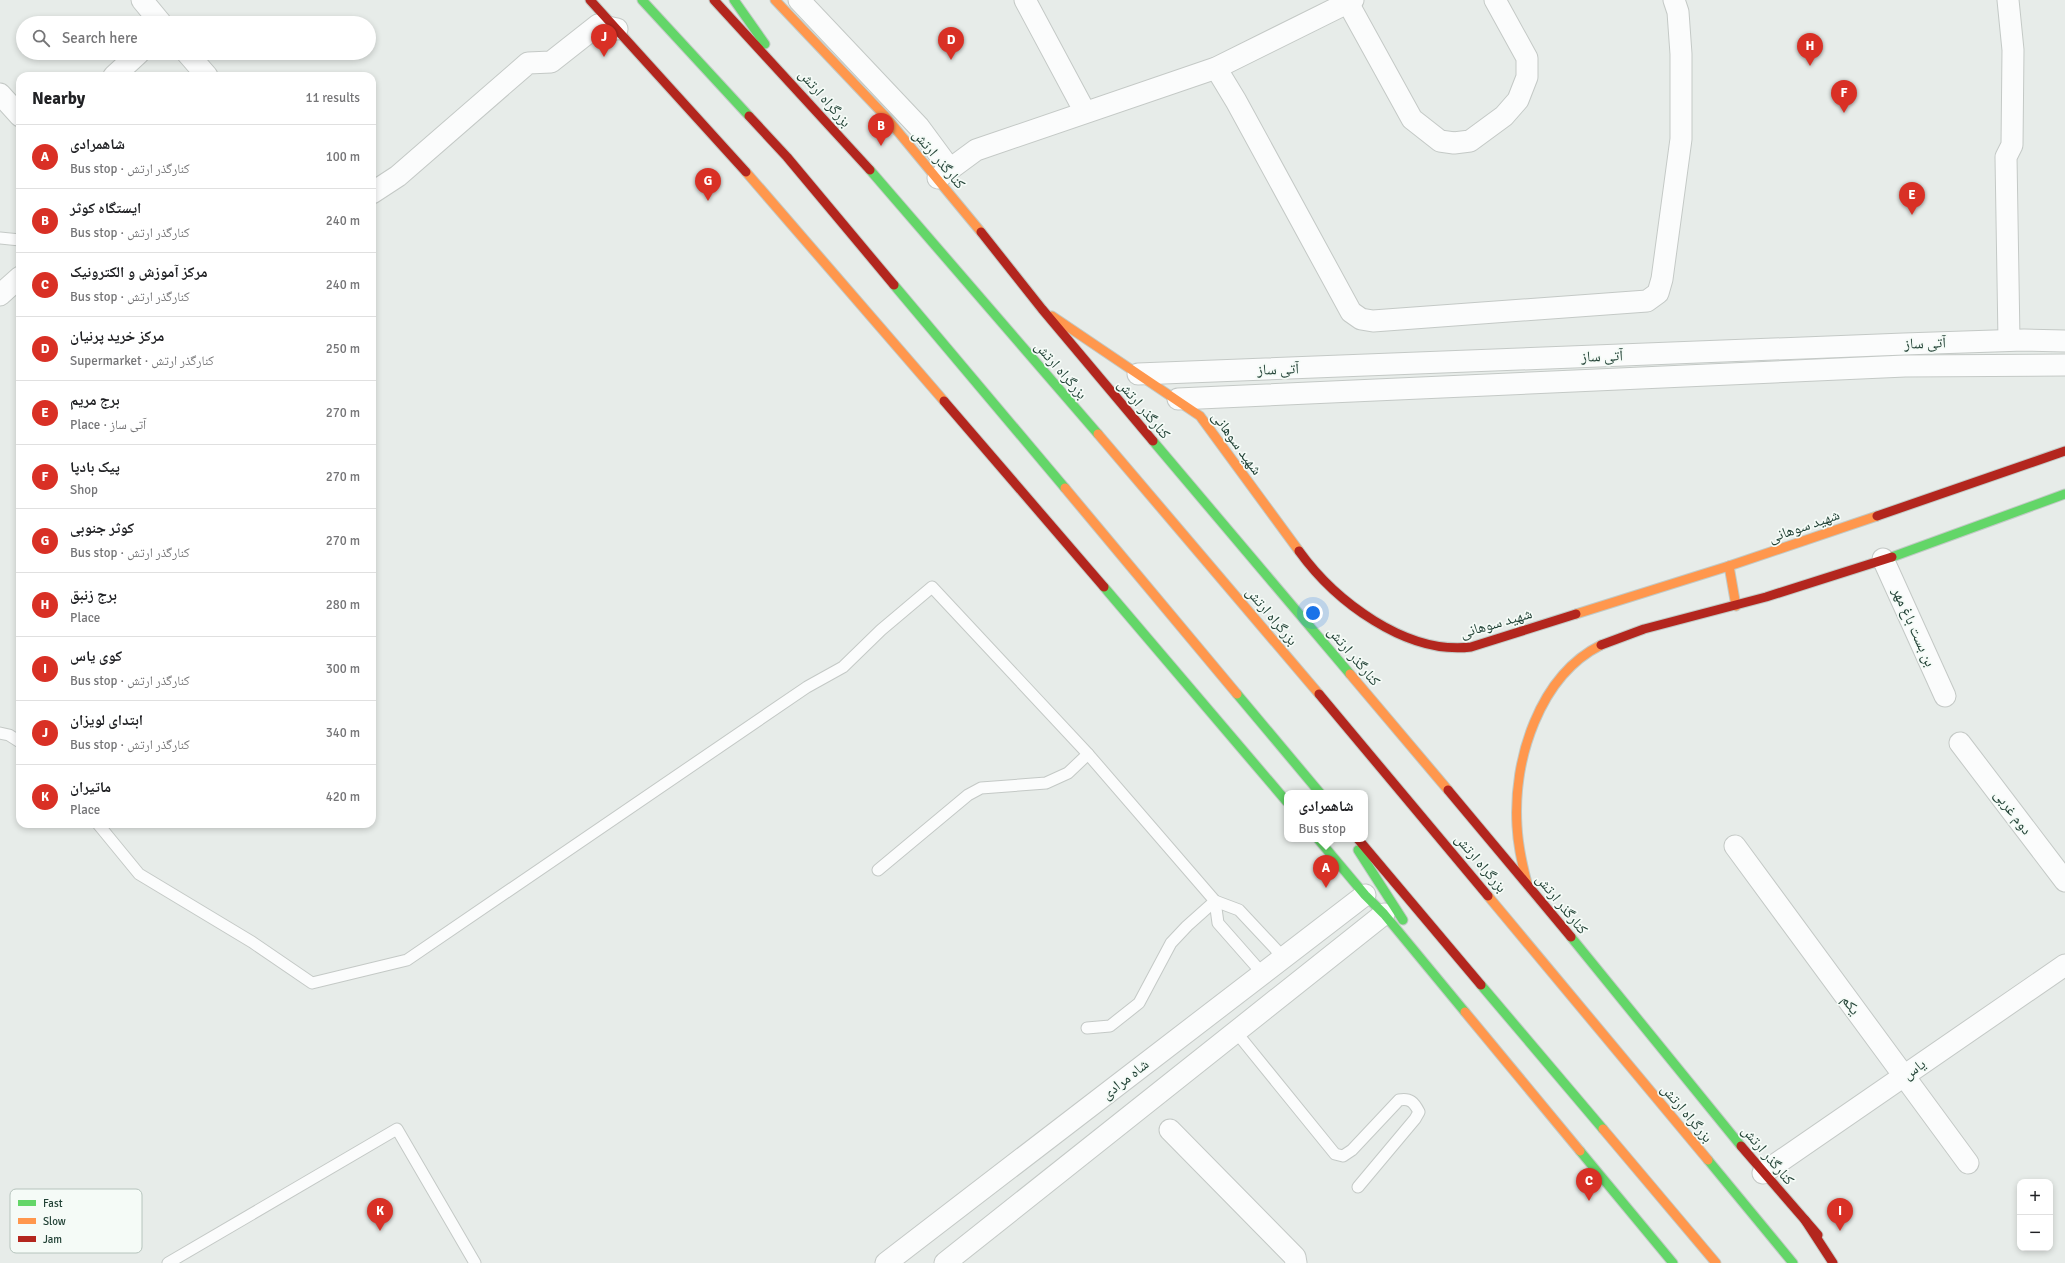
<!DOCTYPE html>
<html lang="en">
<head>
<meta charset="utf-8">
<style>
  :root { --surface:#fff; --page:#f2f2f2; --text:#202124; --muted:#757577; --line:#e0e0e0; --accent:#d93025 }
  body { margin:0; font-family:Signika,"Noto Naskh Arabic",sans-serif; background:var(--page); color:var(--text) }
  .controls { position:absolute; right:12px; bottom:12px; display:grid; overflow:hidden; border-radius:8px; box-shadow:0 2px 6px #0003 }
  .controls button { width:36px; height:36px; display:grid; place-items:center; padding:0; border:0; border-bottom:1px solid var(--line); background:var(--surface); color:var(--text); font:20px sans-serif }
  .you { position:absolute; left:1313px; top:613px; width:14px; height:14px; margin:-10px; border:3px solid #fff; border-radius:50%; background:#1a73e8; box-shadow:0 0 0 6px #1a73e833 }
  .badge { display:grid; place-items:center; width:26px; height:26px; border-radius:50%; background:var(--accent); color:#fff; font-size:13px; font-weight:700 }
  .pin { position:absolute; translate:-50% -33px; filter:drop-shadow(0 1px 2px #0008) }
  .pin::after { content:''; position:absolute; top:21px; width:14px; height:12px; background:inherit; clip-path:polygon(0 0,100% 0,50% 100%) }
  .popup { position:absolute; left:1284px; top:790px; width:84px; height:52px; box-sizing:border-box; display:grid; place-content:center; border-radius:8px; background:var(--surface); filter:drop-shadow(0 1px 3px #0005); font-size:13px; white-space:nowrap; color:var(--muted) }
  .popup b { font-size:15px; color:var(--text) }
  .popup::after { content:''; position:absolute; left:50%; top:100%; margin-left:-8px; border:8px solid transparent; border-top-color:var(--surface) }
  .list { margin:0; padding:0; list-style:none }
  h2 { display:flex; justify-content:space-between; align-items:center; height:52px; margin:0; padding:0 16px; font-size:17px }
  h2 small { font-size:13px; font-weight:400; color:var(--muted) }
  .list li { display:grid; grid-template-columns:26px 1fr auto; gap:12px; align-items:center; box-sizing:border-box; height:64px; padding:0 16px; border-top:1px solid var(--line) }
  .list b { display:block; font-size:15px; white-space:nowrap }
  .list p { margin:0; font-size:13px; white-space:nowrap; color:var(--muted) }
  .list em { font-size:13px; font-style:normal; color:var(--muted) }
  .icon { flex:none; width:22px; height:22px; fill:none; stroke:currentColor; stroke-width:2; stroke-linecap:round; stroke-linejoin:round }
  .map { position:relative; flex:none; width:2065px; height:1263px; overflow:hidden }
  .search { position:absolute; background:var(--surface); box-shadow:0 2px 6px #0003; left:16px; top:16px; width:360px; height:44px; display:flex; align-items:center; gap:10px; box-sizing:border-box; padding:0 14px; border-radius:22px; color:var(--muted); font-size:15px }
  .panel { position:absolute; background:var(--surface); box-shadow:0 2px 6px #0003; left:16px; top:72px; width:360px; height:756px; border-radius:12px }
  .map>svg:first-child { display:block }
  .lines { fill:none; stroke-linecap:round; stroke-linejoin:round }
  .lane-casing { stroke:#c4c9c6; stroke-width:13 }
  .street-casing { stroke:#c4c9c6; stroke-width:23 }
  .fast-casing { stroke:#c2cac6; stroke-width:11 }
  .slow-casing { stroke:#c2cac6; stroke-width:11 }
  .jam-casing { stroke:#c2cac6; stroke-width:11 }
  .lane { stroke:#fbfcfc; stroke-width:11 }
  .street { stroke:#fbfcfc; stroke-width:21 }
  .fast { stroke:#63d668; stroke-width:9 }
  .slow { stroke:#ff974d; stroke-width:9 }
  .jam { stroke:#b3261e; stroke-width:9 }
  .labels { text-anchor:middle; stroke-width:3.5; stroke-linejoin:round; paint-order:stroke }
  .street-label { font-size:15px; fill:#224236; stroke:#f5fbf7 }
  .key { fill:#f5fbf7; stroke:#b6c4bd; stroke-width:1 }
  .key-label { font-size:11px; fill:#224236 }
</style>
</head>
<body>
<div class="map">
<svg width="2065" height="1263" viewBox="0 0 2065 1263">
  <rect width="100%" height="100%" fill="#e7ece9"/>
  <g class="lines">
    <g class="lane-casing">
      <g id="lane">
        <path d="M 0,238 L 20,240"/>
        <path d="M 0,733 L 9,735 L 20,742"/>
        <path d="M 98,824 L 139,874 L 252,942 L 312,983 L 407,960 L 807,687 L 843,667 L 881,630 L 932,587 L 1088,754 L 1215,901 L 1239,910 L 1283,957"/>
        <path d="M 878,870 L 968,795 L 981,788 L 1046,783 L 1068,773 L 1088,754"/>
        <path d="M 1215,901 L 1218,923 L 1262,973"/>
        <path d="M 1087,1028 L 1110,1026 L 1139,1003 L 1171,943 L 1187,926 L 1215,901"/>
        <path d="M 1236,1032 L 1335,1154 L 1343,1156 L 1352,1150 L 1399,1100 C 1410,1098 1414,1102 1419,1112 L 1415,1119 L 1358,1187"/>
        <path d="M 168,1263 L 397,1129 L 475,1263"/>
      </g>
    </g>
    <g class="street-casing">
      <g id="street">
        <path d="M 142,0 L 161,23"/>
        <path d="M 799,0 L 919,127 L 950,169"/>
        <path d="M 1025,0 L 1085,112"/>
        <path d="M 2008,0 L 2013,50 L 2012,145 L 2006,157 L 2009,340"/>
        <path d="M 1348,3 L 1412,119 L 1440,141 L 1454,143 L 1470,141 L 1504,116 L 1518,100 L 1527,77 L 1527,58 L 1495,0"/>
        <path d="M 187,53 L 207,76"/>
        <path d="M 1216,68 L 1236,101 L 1351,312 L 1361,319 L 1373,321 L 1647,301 L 1658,293 L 1662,279 L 1681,139 L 1681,54 L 1678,12 L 1674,0"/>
        <path d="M 114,76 L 139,53"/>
        <path d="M 0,94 L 20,116"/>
        <path d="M 938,178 L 976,150 L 1216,68 L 1353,0"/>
        <path d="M 372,193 L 398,176 L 528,63 L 551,62 L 598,25 L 617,29"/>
        <path d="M 0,295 L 20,277"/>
        <path d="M 1138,374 L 1904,344 L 2024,340 L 2065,341"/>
        <path d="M 1178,399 L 1905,366 L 2065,365"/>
        <path d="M 1883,559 L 1945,696"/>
        <path d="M 1960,743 L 2065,881"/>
        <path d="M 1735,846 L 1968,1163"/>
        <path d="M 1170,1130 L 1295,1257 L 1296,1263"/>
        <path d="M 1763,1173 L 2065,965"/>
        <path d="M 886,1263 L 1365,895"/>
        <path d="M 945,1263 L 1384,914"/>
      </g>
    </g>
    <g class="fast-casing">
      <g id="fast">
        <path d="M 642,0 L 749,116"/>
        <path d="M 734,0 L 765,44"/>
        <path d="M 870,170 L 1098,434"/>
        <path d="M 894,285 L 1065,488"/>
        <path d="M 1153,441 L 1350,674"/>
        <path d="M 1892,557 L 2065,494"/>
        <path d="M 1104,587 L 1287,802"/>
        <path d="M 1237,694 L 1320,793"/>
        <path d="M 1318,839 L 1365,895 L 1384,914 L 1465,1012"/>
        <path d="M 1358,850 L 1403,920"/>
        <path d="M 1571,937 L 1741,1146"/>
        <path d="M 1481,985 L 1603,1129"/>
        <path d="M 1580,1151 L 1673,1263"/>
        <path d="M 1708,1160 L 1793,1263"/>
      </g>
    </g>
    <g class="slow-casing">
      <g id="slow">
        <path d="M 775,0 L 885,116 L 981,232"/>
        <path d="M 746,172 L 944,401"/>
        <path d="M 1052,316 L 1200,416 L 1299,551"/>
        <path d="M 1098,434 L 1319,694"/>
        <path d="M 1065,488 L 1237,694"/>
        <path d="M 1729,566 L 1736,606"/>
        <path d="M 1576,614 L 1729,566 L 1877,516"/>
        <path d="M 1350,674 L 1448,790"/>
        <path d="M 1527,883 C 1522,864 1518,846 1517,826 C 1513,760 1539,676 1601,645"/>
        <path d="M 1488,896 L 1708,1160"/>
        <path d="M 1465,1012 L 1580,1151"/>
        <path d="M 1603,1129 L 1716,1263"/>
      </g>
    </g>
    <g class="jam-casing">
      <g id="jam">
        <path d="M 590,0 L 746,172"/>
        <path d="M 714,0 L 870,170"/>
        <path d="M 749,116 L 787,157 L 894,285"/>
        <path d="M 981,232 L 1042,309 L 1153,441"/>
        <path d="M 944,401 L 1104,587"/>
        <path d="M 1877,516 L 2065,451"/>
        <path d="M 1299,551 C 1335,601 1406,655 1471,647 L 1576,614"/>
        <path d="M 1601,645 L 1644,629 L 1766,597 L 1892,557"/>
        <path d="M 1319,694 L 1488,896"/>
        <path d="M 1448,790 L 1571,937"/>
        <path d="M 1358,839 L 1481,985"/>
        <path d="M 1741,1146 L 1818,1235"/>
        <path d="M 1805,1220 L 1833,1263"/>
      </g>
    </g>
    <use href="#lane" class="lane"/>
    <use href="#street" class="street"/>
    <use href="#fast" class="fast"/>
    <use href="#slow" class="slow"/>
    <use href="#jam" class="jam"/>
  </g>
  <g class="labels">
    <g class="street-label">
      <text transform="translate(825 98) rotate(49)" y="5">بزرگراه ارتش</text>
      <text transform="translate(939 159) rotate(50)" y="5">کنارگذر ارتش</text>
      <text transform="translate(1925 343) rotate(-2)" y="5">آتی ساز</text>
      <text transform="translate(1602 356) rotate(-2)" y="5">آتی ساز</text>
      <text transform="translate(1278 369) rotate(-2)" y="5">آتی ساز</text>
      <text transform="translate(1061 370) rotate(49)" y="5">بزرگراه ارتش</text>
      <text transform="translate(1144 409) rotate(50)" y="5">کنارگذر ارتش</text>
      <text transform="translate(1237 443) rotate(54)" y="5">شهید سوهانی</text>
      <text transform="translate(1804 526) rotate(-19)" y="5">شهید سوهانی</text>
      <text transform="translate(1272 616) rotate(50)" y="5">بزرگراه ارتش</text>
      <text transform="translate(1496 623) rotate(-16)" y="5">شهید سوهانی</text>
      <text transform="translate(1914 627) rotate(66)" y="5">بن بست باغ مهر</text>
      <text transform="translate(1354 656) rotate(50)" y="5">کنارگذر ارتش</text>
      <text transform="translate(2013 812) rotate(53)" y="5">دوم غربی</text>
      <text transform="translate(1481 863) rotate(50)" y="5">بزرگراه ارتش</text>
      <text transform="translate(1562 904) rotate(51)" y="5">کنارگذر ارتش</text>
      <text transform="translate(1851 1005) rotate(54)" y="5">یکم</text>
      <text transform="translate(1914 1069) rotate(-35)" y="5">یاس</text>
      <text transform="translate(1125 1079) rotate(-38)" y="5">شاه مرادی</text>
      <text transform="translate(1687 1113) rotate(50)" y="5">بزرگراه ارتش</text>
      <text transform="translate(1768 1155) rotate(50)" y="5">کنارگذر ارتش</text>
    </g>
  </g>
  <rect x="10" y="1189" width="132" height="64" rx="6" class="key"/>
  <rect x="18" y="1200" width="18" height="6" fill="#63d668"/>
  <rect x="18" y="1218" width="18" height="6" fill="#ff974d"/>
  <rect x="18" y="1236" width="18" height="6" fill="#b3261e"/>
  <g class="key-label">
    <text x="43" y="1207">Fast</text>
    <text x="43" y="1225">Slow</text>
    <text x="43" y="1243">Jam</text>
  </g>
</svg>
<div class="controls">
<button>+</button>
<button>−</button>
</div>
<div class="you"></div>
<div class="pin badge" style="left:1326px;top:888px">A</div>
<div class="popup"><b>شاهمرادی</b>Bus stop</div>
<div class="pin badge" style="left:881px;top:146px">B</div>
<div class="pin badge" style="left:1589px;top:1201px">C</div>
<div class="pin badge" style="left:951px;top:60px">D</div>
<div class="pin badge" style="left:1912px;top:215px">E</div>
<div class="pin badge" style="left:1844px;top:113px">F</div>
<div class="pin badge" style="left:708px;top:201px">G</div>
<div class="pin badge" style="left:1810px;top:66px">H</div>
<div class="pin badge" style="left:1840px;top:1231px">I</div>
<div class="pin badge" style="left:604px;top:57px">J</div>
<div class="pin badge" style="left:380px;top:1231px">K</div>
<div class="search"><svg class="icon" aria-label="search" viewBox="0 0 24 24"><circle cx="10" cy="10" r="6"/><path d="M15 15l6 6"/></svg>Search here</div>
<section class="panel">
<h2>Nearby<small>11 results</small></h2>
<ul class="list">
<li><span class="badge">A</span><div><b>شاهمرادی</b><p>Bus stop · کنارگذر ارتش</p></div><em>100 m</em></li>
<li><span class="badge">B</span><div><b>ایستگاه کوثر</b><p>Bus stop · کنارگذر ارتش</p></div><em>240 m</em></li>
<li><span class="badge">C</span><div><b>مرکز آموزش و الکترونیک</b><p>Bus stop · کنارگذر ارتش</p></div><em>240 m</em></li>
<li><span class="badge">D</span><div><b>مرکز خرید پرنیان</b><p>Supermarket · کنارگذر ارتش</p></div><em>250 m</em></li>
<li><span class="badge">E</span><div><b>برج مریم</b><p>Place · آتی ساز</p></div><em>270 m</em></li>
<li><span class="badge">F</span><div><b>پیک بادپا</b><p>Shop</p></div><em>270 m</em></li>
<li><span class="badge">G</span><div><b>کوثر جنوبی</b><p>Bus stop · کنارگذر ارتش</p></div><em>270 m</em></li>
<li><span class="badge">H</span><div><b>برج زنبق</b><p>Place</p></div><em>280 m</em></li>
<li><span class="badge">I</span><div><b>کوی یاس</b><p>Bus stop · کنارگذر ارتش</p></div><em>300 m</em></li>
<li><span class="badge">J</span><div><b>ابتدای لویزان</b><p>Bus stop · کنارگذر ارتش</p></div><em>340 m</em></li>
<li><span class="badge">K</span><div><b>ماتیران</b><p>Place</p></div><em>420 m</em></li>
</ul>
</section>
</div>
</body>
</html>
